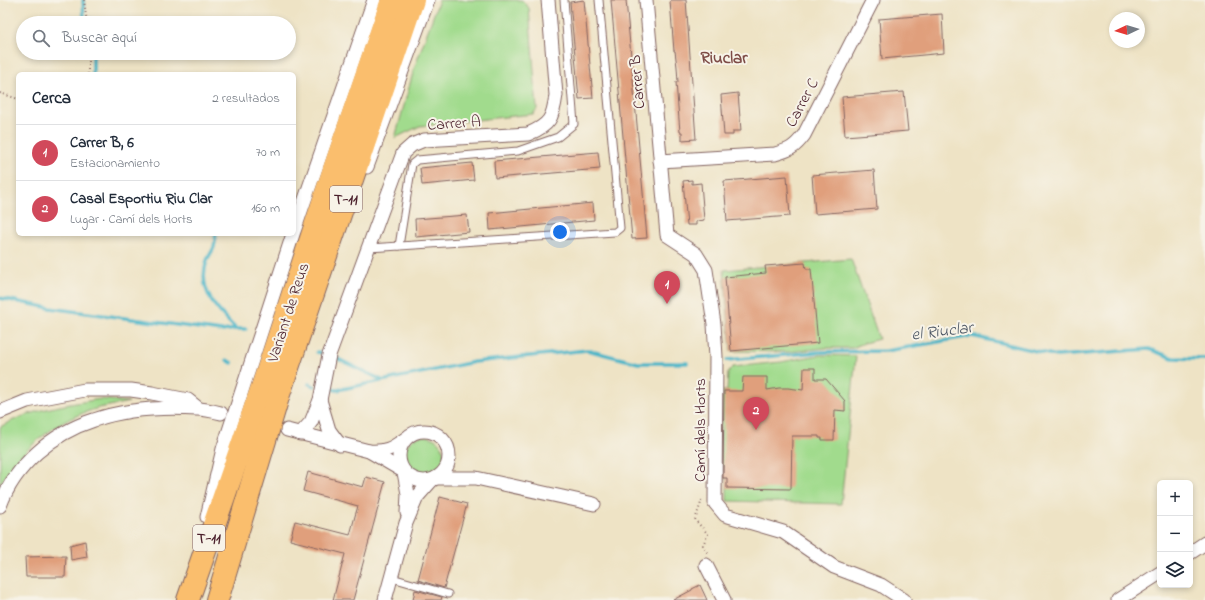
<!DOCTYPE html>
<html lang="es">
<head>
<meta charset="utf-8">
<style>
  :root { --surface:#fff; --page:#f2f2f3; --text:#1f2937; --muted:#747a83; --line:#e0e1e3; --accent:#d1495b }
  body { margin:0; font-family:"Indie Flower",sans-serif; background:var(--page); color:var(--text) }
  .controls { position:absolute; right:12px; bottom:12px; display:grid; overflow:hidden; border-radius:6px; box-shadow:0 2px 6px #0003 }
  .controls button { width:36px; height:36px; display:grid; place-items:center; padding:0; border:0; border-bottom:1px solid var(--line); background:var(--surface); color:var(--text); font:20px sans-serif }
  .compass { position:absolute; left:1109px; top:12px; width:36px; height:36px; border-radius:50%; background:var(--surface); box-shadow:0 2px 6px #0003; rotate:266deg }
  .you { position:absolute; left:560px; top:232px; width:14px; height:14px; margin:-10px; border:3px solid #fff; border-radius:50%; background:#1a73e8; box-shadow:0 0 0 6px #1a73e833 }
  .badge { display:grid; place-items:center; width:26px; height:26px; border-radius:50%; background:var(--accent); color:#fff; font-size:13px; font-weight:700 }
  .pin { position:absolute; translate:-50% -33px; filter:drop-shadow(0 1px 2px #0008) }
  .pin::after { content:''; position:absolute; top:21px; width:14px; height:12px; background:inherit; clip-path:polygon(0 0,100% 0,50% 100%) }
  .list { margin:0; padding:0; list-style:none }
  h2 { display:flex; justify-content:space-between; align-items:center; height:52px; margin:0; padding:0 16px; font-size:17px }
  h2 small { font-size:13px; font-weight:400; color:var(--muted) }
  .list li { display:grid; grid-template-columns:26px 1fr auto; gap:12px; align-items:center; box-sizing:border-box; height:56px; padding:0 16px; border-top:1px solid var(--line) }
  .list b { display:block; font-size:15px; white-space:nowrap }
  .list p { margin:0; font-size:13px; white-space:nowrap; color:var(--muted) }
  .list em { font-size:13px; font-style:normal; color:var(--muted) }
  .icon { flex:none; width:22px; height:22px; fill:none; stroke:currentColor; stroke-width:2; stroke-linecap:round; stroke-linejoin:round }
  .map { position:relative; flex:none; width:1205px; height:600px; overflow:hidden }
  .search { position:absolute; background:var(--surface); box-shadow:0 2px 6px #0003; left:16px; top:16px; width:280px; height:44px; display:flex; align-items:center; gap:10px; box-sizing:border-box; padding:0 14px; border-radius:22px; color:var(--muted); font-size:15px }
  .panel { position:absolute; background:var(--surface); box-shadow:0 2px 6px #0003; left:16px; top:72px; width:280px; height:164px; border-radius:6px }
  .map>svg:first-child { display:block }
  .green { fill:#a1db8d; stroke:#767d5c }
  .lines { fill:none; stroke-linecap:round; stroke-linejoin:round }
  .stream { stroke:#4ab5c8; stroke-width:3.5 }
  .building { fill:#e09f7b }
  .service-casing { stroke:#836461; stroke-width:9 }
  .minor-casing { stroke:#836461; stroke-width:15 }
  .trunk-casing { stroke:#836461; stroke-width:24 }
  .path { stroke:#836461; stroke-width:2; stroke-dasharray:1 3; stroke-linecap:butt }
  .service { stroke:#fff; stroke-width:7 }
  .minor { stroke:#fff; stroke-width:13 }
  .trunk { stroke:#fabe6d; stroke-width:22 }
  .labels { text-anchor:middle; stroke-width:4; stroke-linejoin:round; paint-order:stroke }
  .shield { fill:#f7f3e8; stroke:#7e5f64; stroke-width:1 }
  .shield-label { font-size:15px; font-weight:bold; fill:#4a1f2b }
  .street-label { font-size:16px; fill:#4a1f2b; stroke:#f7f3e8 }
  .neighbourhood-label { font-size:17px; font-weight:bold; fill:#7e4c47; stroke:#f7f3e8 }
  .water-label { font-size:17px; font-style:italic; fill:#4a5462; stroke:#f7f3e8 }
</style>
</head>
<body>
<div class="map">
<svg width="1205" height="600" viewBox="0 0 1205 600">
  <rect width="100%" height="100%" fill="#f7f3e8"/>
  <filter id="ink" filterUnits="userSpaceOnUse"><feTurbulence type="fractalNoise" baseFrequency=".025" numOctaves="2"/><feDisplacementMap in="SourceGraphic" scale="8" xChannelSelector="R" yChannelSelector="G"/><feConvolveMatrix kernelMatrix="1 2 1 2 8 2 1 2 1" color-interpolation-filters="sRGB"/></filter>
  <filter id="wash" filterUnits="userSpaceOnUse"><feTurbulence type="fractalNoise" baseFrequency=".012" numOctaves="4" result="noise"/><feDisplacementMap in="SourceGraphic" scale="16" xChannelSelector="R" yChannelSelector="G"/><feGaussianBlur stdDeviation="0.9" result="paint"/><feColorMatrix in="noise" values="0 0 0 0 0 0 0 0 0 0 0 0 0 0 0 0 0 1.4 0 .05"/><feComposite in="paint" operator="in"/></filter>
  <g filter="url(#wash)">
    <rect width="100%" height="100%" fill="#eee3c5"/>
    <g class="green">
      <path d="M 439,0 L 522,0 L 529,8 L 537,109 L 533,114 L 420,126 L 395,138 L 414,69 Z"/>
      <path d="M 851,259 L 879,339 L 864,343 L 852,348 L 825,348 L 788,352 L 731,351 L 724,270 Z"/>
      <path d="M 819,355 L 856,356 L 841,504 L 727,501 L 727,479 L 720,478 L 721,391 L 727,391 L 728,372 L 733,367 L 781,362 Z"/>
      <path d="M 100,399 L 129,402 C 119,404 109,406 99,408 C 57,419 22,448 0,485 L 0,427 C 31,409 65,405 100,399 Z"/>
      <circle cx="424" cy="456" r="20"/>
    </g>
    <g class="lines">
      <g class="stream">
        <path d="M 83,0 L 84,19 L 92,19 L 92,23"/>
        <path d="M 93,53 L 93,74"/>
        <path d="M 216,234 C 215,238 215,243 214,247 C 212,253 207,257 206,264 C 198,292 218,311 236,329"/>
        <path d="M 0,298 L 50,308 L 222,331 L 236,329 L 246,329"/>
        <path d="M 317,352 L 322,353"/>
        <path d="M 338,359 L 382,380"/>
        <path d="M 227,360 L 232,363"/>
        <path d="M 727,360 L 819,352 L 886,351 L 972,336 L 1057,356 L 1149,349 L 1173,358 L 1205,359"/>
        <path d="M 309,384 L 314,386"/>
        <path d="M 331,389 L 337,390 L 474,362 L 587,350 L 638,363 L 687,363"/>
      </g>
    </g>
    <g id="blocks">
      <g class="building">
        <path d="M 584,0 L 593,98 L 579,99 L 570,2 Z"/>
        <path d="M 611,0 L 626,0 L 647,238 L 632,239 Z"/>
        <path d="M 672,0 L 686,0 L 696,139 L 682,140 L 682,132 L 680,132 L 676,82 L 678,82 L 677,67 L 675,51 L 674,51 L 670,1 Z"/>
        <path d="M 942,14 L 944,53 L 882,59 L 879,19 Z"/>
        <path d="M 904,92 L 908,131 L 845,136 L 842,97 Z"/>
        <path d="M 738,93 L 741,131 L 733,131 L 733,135 L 724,135 L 721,95 Z"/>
        <path d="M 598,152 L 600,169 L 495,178 L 494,161 Z"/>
        <path d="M 472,163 L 474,180 L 422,185 L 420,168 Z"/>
        <path d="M 874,170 L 877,209 L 815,214 L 812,175 Z"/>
        <path d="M 787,176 L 790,216 L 727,221 L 724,181 Z"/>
        <path d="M 692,180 L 692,184 L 701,183 L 704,220 L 696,221 L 696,225 L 687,225 L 683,181 Z"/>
        <path d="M 593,203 L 594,220 L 490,230 L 489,213 Z"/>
        <path d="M 467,215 L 469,232 L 416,237 L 415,219 Z"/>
        <path d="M 805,263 L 806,269 L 811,269 L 818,343 L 731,351 L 725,277 L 766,273 L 765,266 Z"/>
        <path d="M 804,368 L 815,368 L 815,379 L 826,379 L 845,401 L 845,411 L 835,410 L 834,440 L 822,440 L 822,438 L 819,438 L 819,436 L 792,436 L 791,489 L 727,488 L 727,478 L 723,478 L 724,391 L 742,391 L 743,377 L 767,377 L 767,390 L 779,388 L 788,388 L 803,390 Z"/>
        <path d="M 308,472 L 363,487 L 366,477 L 385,482 L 353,600 L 333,600 L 345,554 L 290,540 L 295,521 L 350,535 L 355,516 L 358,506 L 303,491 Z"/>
        <path d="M 440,497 L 467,504 L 444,588 L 418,580 Z"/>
        <path d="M 85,541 L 87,557 L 71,560 L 70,545 Z"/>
        <path d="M 66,556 L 65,577 L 26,577 L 25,557 Z"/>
        <path d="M 700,585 L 707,600 L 673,600 L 692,590 L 692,589 Z"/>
        <path d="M 415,590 L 442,597 L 441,600 L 413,600 Z"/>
      </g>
    </g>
  </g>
  <g filter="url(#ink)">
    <use href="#blocks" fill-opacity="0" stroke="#836461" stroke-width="1"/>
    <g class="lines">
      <g class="service-casing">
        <g id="service">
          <path d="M 399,246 L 412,164 L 417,160 L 518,151 L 558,137 L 574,124 L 564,0"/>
          <path d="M 369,248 L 615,232 L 620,228 L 599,0"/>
          <path d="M 392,578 L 448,594"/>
        </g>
      </g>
      <g class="minor-casing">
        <g id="minor">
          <path d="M 646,0 L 667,235 L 696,254 L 706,270 L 714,324 L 716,357 L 715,503 L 725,515 L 783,532 L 834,567 L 881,585 L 904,600"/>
          <path d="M 660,161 L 775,154 C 790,150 795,147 804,135 L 873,0"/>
          <path d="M 367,167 L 428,0"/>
          <path d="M 294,231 L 374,0"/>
          <path d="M 320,400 L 329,430 L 340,445"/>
          <path d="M 0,412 L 27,401 L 85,390 L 131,390 L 152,393 L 188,400 L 198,408"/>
          <path d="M 287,430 L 369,451 C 386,452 391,449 405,439"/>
          <circle cx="424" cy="456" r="25"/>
          <path d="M 300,434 L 311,422 L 320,400 L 329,355 L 403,153 L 412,145 L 424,140 L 528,134 C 550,125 553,118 556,95 L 548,0"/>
          <path d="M 369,451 L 403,471"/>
          <path d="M 404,472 L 408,494 L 407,513"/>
          <path d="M 436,478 L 476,478 L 594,504"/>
          <path d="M 0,506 C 15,465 53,433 94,420 C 126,409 164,407 197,409 C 205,409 213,411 221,413"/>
          <path d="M 207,517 L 223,449 L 293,234"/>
          <path d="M 1190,553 L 1205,543"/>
          <path d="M 706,565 L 724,600"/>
          <path d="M 385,600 L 406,523 L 417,497 L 432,480"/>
          <path d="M 1118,600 L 1160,573"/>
        </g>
      </g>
      <g class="trunk-casing">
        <g id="trunk">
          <path d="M 188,600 L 261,390 L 334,169 L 392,0"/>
          <path d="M 217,600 L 278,397 L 413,0"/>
        </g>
      </g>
      <g class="path">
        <path d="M 84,0 L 87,23"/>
        <path d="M 88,53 L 88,74"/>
        <path d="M 0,93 L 18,99"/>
        <path d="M 702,500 L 695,520 L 708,534 L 703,545 L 708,554"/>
      </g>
      <use href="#service" class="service"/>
      <use href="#minor" class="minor"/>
      <use href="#trunk" class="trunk"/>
    </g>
  </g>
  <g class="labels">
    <g class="shield">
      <rect x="330" y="186" width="32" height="26" rx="3"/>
      <rect x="193" y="525" width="32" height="26" rx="3"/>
    </g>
    <g class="shield-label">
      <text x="346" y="204">T-11</text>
      <text x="209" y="543">T-11</text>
    </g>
    <g class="street-label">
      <text transform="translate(636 82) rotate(-95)" y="6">Carrer B</text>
      <text transform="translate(801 102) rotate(-62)" y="6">Carrer C</text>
      <text transform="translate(454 122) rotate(-4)" y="6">Carrer A</text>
      <text transform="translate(287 312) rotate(-72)" y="6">Variant de Reus</text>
      <text transform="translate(699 430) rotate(-90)" y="6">Camí dels Horts</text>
    </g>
    <g class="neighbourhood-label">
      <text x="724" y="63">Riuclar</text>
    </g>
    <g class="water-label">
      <text transform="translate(942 330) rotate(-7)" y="6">el Riuclar</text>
    </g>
  </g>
</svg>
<div class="controls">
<button>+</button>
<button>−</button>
<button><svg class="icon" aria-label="layers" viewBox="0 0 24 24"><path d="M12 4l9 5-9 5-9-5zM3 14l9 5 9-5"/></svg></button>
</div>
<svg class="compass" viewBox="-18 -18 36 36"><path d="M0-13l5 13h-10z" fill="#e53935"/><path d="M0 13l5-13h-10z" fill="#747a83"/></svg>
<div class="you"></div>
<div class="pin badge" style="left:667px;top:304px">1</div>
<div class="pin badge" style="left:756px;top:430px">2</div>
<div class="search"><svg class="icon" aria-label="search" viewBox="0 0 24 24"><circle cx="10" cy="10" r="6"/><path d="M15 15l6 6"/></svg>Buscar aquí</div>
<section class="panel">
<h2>Cerca<small>2 resultados</small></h2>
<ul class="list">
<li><span class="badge">1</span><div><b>Carrer B, 6</b><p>Estacionamiento</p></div><em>70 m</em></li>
<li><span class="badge">2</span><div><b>Casal Esportiu Riu Clar</b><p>Lugar · Camí dels Horts</p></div><em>160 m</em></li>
</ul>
</section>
</div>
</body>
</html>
